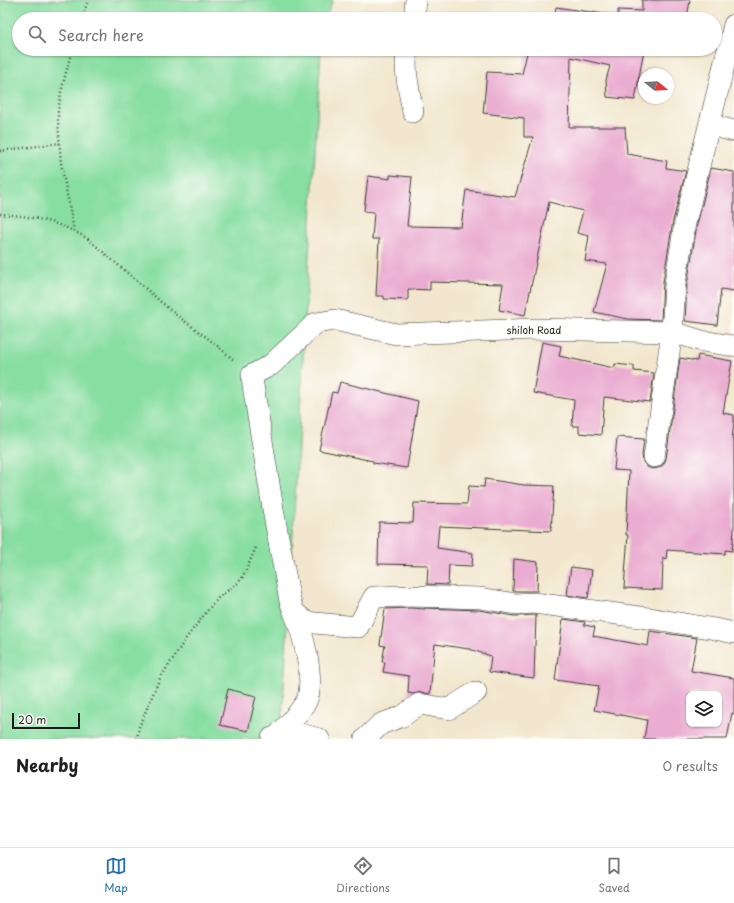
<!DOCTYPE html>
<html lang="en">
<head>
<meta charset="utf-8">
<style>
  :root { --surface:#fff; --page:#f2f2f2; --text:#202124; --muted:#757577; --line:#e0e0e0; --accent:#1f6fb2 }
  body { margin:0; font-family:"Playpen Sans",sans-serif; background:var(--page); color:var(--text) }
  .controls { position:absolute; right:12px; bottom:12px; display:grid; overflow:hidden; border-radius:8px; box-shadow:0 1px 3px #0004 }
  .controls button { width:36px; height:36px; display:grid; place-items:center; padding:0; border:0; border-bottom:1px solid var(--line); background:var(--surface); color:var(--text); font:20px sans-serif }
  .compass { position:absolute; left:638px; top:68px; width:36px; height:36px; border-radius:50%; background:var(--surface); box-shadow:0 1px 3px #0004; rotate:108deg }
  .scale { position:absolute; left:12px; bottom:10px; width:68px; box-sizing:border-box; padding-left:4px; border:2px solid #1c1c1c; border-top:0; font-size:11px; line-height:14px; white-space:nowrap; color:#1c1c1c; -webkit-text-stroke:3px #fdfcf7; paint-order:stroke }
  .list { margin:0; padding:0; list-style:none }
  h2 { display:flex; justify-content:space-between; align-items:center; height:52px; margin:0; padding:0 16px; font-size:17px }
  h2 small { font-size:13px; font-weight:400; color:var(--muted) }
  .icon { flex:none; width:22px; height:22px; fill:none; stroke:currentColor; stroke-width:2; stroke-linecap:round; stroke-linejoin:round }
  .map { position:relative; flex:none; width:734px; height:739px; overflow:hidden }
  .search { position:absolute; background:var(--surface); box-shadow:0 1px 3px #0004; left:12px; right:12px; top:12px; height:44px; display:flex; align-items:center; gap:10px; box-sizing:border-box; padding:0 14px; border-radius:22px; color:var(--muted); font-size:15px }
  .sheet { height:108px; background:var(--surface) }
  nav { display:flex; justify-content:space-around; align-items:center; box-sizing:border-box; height:56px; border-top:1px solid var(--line); background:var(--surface); font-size:11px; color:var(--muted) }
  nav a { display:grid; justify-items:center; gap:2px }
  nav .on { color:var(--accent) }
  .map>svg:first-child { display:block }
  .green { fill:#87dea1; stroke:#527d5e }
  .building { fill:#eaacd1; fill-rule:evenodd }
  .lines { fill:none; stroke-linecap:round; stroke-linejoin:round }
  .street-casing { stroke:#3c3a37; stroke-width:22 }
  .path { stroke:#3c3a37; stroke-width:2.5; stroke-dasharray:1 3; stroke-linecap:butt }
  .street { stroke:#fff; stroke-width:21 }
  .labels { text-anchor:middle; stroke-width:4; stroke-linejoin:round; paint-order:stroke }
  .street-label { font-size:10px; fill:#1c1c1c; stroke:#fdfcf7 }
</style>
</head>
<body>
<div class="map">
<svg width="734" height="739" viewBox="0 0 734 739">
  <rect width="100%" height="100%" fill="#fdfcf7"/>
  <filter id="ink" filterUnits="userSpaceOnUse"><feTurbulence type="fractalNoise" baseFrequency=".025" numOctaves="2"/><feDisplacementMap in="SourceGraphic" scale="8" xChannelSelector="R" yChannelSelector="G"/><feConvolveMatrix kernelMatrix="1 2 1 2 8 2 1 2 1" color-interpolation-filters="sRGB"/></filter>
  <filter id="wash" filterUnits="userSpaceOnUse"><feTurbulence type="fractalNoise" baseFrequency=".012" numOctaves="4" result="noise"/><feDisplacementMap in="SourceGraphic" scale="16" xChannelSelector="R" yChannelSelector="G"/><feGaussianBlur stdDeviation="0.9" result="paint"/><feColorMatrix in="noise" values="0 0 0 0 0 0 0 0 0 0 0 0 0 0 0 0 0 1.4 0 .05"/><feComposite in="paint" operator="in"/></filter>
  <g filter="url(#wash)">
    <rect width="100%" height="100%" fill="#f2e7ce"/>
    <path class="green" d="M 0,0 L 333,0 L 325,19 L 19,19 L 19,49 L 321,49 L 281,739 L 0,739 Z"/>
    <g id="blocks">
      <g class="building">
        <path d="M 642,0 L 690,0 L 687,19 L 554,19 L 556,7 L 618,16 L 618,10 L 642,11 Z"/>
        <path d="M 528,49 L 644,49 L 635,100 L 607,97 L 606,80 L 610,66 L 571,57 L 569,127 L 625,127 L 627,154 L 667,161 L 666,168 L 686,171 L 673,221 L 663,282 L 661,320 L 628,319 L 594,312 L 607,264 L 585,261 L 589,236 L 577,233 L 583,211 L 549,202 L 525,315 L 499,310 L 503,284 L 430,282 L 430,290 L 408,289 L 408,300 L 384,299 L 384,296 L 376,296 L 379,239 L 372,239 L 374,212 L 364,211 L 368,176 L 390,179 L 390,175 L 412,177 L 407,226 L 461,227 L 466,190 L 515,197 L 533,137 L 524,137 L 524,118 L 483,113 L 487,72 L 522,74 Z"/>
        <path d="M 711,168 L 734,172 L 734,291 L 721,289 L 717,325 L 685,321 L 687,285 L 697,225 Z"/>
        <path d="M 542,342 L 561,346 L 559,356 L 614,368 L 615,364 L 634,366 L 634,371 L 654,373 L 650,402 L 604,397 L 601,435 L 579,433 L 579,426 L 572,426 L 574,400 L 533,393 Z"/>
        <path d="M 698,355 L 732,361 L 723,413 L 734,415 L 734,423 L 732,440 L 734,441 L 734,531 L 732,551 L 725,550 L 725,554 L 667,550 L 666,559 L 663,558 L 662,590 L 624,588 L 628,535 L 626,535 L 629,471 L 614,470 L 617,437 L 644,439 L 642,455 L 643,462 L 647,467 L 652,469 L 658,468 L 663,465 L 666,459 L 680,358 L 697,361 Z"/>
        <path d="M 340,382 L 418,401 L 407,468 L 373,463 L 373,461 L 319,450 L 332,392 L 337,393 Z"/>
        <path d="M 485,479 L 524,485 L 554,486 L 551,531 L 439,526 L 437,548 L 473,553 L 472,566 L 449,565 L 448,585 L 427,584 L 428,565 L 378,564 L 379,522 L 413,523 L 414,503 L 467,504 L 469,486 L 484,487 Z"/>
        <path d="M 514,559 L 538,562 L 537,591 L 513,591 Z"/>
        <path d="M 571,567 L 592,570 L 588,598 L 567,595 Z"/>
        <path d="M 411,608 L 425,609 L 425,608 L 479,610 L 514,616 L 536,615 L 534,678 L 489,672 L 491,656 L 469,649 L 435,644 L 430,694 L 421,692 L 414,694 L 408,693 L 409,676 L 383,672 L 385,662 L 382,662 L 385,646 L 380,645 L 385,609 Z"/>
        <path d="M 563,619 L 585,622 L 584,625 L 595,627 L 593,636 L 648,646 L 650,631 L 697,638 L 691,671 L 734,678 L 734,714 L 732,713 L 727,739 L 644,739 L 647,720 L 594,710 L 599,686 L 555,680 ZM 689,694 L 719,694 L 719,724 L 689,724 Z"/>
        <path d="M 228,689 L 256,696 L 248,731 L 220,725 Z"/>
      </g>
    </g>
  </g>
  <g filter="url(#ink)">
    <use href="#blocks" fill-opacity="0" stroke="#3c3a37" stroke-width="1"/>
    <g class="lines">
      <g class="street-casing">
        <g id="street">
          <path d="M 414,19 L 416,0"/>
          <path d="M 407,49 C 404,71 409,90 413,112"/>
          <path d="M 710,125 L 734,131"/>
          <path d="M 734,346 L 702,341 L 672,332 L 536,329 L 396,334 L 335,320 L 316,323 L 271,365 L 252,375 L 253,385 L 274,515 L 290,601 L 294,612 L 306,622 L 315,623 L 358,627 L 374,597 L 411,596 L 480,598 L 516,604 L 534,603 L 655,619 L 715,629 L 734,633"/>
          <path d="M 654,457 L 672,332 L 675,284 L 685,223 L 734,25"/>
          <path d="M 272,738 L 297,733 L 319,739"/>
          <path d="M 274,739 C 283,731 291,721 299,712 C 301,708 304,705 306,702 C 316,681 303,633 294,612"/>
          <path d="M 365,739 L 381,724 L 403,716 L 419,704 L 449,709 L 476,692"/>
        </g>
      </g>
      <g class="path">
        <path d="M 82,19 L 88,0"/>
        <path d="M 72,49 L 61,92 L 58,112 L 58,121 L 61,163 L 74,231"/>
        <path d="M 0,151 L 60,143"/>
        <path d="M 0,214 C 32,216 61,222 88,239 L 175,314 L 214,343 L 235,361"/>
        <path d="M 137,739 L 139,727 L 159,680 L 187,637 L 207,611 L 219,597 L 238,583 L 242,578 L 247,568 L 257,545"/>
      </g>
      <use href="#street" class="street"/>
    </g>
  </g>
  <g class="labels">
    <g class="street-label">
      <text x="534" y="334">shiloh Road</text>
    </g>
  </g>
</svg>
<div class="controls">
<button><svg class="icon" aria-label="layers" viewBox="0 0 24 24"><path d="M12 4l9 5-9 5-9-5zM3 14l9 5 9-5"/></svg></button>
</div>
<svg class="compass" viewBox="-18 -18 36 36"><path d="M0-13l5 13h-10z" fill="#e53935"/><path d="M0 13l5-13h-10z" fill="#757577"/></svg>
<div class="scale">20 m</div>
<div class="search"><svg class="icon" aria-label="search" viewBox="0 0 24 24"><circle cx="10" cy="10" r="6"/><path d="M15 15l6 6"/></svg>Search here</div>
</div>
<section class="sheet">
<h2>Nearby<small>0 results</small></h2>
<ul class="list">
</ul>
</section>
<nav>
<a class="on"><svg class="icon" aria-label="map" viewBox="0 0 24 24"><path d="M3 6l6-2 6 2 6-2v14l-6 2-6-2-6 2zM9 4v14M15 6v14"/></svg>Map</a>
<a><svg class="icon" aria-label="directions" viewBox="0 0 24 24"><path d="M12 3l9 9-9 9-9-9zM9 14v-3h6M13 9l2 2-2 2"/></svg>Directions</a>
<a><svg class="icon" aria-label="saved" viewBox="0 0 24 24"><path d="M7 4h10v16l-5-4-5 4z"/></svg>Saved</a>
</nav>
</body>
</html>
